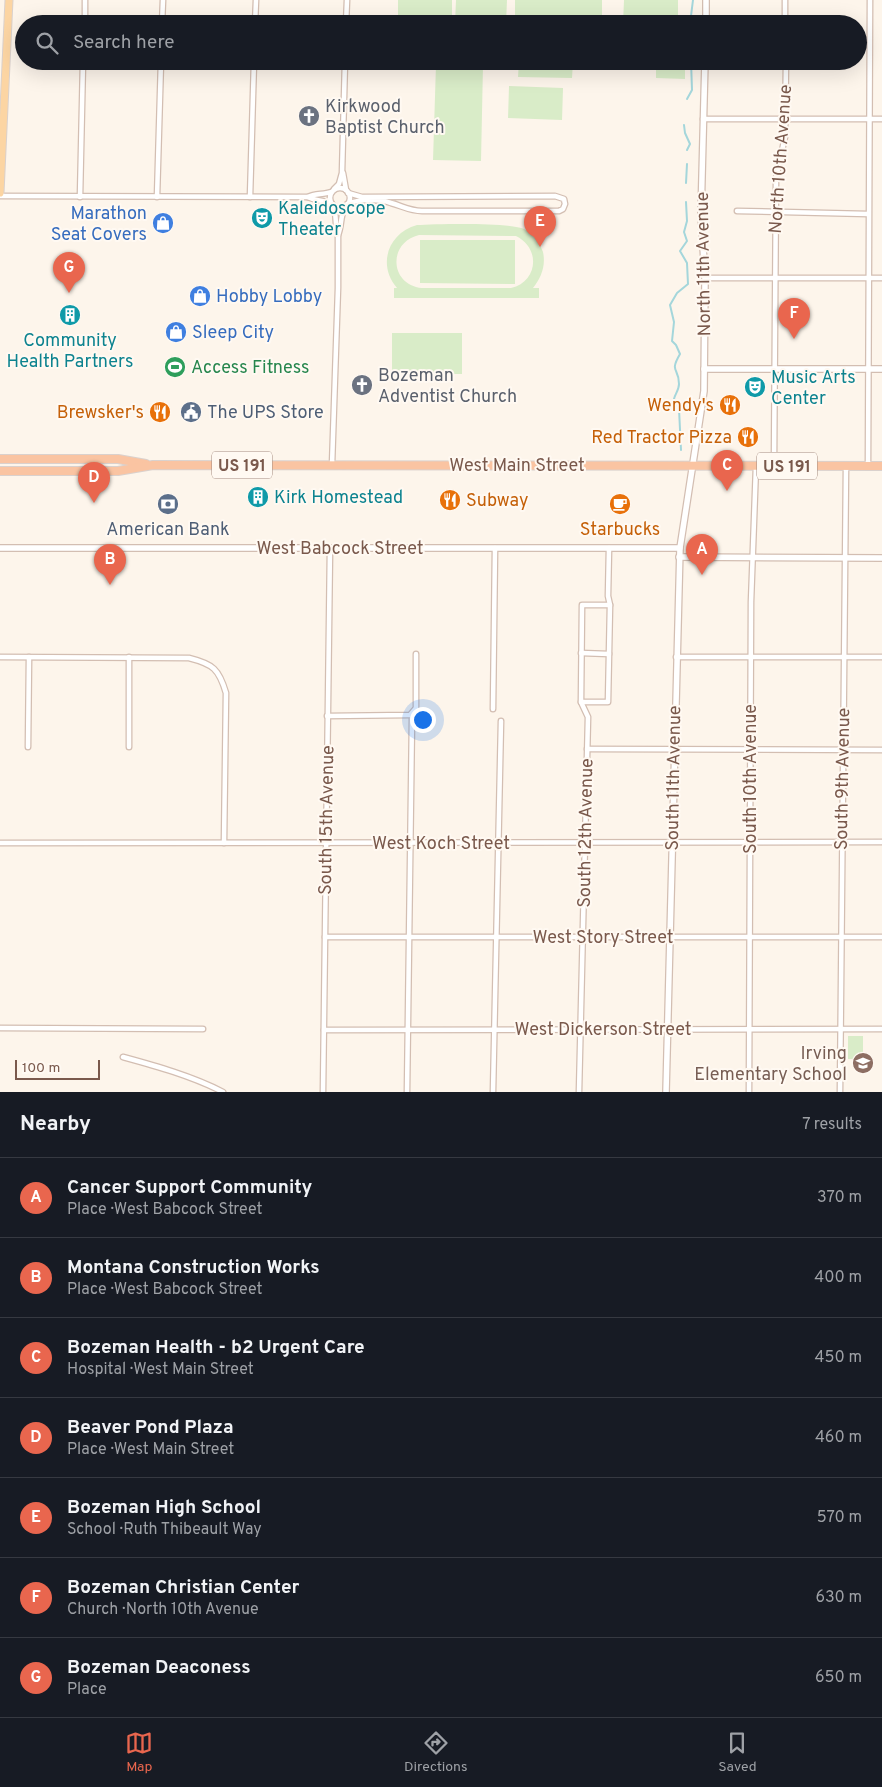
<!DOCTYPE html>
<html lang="en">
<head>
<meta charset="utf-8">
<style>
  :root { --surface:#171b24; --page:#20242c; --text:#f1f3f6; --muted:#9ea1a6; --line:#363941; --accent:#e9664e }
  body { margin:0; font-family:Overpass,sans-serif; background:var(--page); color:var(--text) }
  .scale { position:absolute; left:15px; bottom:12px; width:85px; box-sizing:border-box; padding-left:5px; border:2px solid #7a594c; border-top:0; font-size:14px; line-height:18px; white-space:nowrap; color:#7a594c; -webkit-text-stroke:4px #fff9f2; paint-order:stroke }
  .you { position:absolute; left:422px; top:719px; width:18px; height:18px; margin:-12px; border:4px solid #fff; border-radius:50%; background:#1a73e8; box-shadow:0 0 0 8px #1a73e833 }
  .badge { display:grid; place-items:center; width:32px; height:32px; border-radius:50%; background:var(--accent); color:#fff; font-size:16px; font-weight:700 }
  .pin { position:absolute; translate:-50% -41px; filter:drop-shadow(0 1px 2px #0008) }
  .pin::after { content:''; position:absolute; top:26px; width:18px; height:15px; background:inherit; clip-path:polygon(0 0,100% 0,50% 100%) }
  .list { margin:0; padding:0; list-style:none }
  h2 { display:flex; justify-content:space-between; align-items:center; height:65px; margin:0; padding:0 20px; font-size:21px }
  h2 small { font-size:16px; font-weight:400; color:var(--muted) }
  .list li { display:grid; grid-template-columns:32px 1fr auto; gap:15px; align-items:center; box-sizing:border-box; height:80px; padding:0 20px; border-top:1px solid var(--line) }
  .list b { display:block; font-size:19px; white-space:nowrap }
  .list p { margin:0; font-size:16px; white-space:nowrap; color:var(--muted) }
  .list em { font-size:16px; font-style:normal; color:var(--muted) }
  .icon { flex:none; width:28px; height:28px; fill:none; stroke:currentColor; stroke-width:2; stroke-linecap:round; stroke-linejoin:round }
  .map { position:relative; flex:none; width:882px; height:1092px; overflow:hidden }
  .search { position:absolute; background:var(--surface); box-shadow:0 5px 20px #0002; left:15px; right:15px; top:15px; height:55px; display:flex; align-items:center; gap:12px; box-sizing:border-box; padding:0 18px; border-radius:28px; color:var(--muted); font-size:19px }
  .sheet { height:625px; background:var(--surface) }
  nav { display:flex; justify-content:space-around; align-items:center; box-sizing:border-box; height:70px; border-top:1px solid var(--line); background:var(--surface); font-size:14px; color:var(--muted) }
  nav a { display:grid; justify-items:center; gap:2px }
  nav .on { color:var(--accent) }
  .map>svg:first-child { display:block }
  .green { fill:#d9ecc8; fill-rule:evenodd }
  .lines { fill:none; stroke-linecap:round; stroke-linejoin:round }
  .stream { stroke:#a4d6db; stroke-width:2 }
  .minor-casing { stroke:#d3beb2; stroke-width:7 }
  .tertiary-casing { stroke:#d3beb2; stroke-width:8 }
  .primary-casing { stroke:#dad1cd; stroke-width:9 }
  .trunk-casing { stroke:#dad1cd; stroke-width:10 }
  .minor { stroke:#fff; stroke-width:4.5 }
  .tertiary { stroke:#fff; stroke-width:5.5 }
  .primary { stroke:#fcd5a3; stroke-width:7 }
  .trunk { stroke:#fac4a2; stroke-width:8 }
  .labels { text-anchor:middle; stroke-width:4; stroke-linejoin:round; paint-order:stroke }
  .shield { fill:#fff9f2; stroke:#a2897e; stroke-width:1 }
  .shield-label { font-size:16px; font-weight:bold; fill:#7a594c }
  .worship-label { font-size:18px; fill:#5b616d; stroke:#fff9f2; text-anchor:start }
  .street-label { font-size:18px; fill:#7a594c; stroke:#fff9f2 }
  .culture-label { font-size:18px; fill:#0d838f; stroke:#fff9f2; text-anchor:start }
  .shop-label { font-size:18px; fill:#366cbe; stroke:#fff9f2; text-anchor:start }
  .leisure-label { font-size:18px; fill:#27864d; stroke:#fff9f2; text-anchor:start }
  .food-label { font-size:18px; fill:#c56008; stroke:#fff9f2; text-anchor:end }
  .service-label { font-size:18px; fill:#4e5e75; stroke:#fff9f2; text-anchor:start }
  .education-label { font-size:18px; fill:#785e54; stroke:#fff9f2; text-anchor:end }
</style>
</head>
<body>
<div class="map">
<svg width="882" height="1092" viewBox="0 0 882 1092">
  <rect width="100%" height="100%" fill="#fdf5eb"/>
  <g class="green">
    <rect x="398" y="0" width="54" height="24"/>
    <path d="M 456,0 L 507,0 L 506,24 L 455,24 Z"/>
    <rect x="515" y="0" width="87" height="24"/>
    <path d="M 624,0 L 678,0 L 678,24 L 623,24 Z"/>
    <path d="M 519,61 L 573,61 L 572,78 L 518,77 Z"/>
    <path d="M 656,61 L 685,61 L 685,79 L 656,78 Z"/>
    <path d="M 436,64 L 483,65 L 481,161 L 433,160 Z"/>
    <path d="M 509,86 L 563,88 L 562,120 L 508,118 Z"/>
    <path d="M 417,225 C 436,224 510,222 524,229 C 533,234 540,243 543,252 C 546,266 541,278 533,288 L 539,288 L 539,298 L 394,298 L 394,288 L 397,288 C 377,265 388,233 417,225 ZM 419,235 L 516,236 C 541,248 538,282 511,288 L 422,288 C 390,285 387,243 419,235 Z"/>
    <path d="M 420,240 L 515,240 L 515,284 L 420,283 Z"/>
    <rect x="392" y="333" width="70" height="41"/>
    <rect x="848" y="1036" width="15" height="23"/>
  </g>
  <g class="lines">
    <g class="stream">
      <path d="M 690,24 L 693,0"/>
      <path d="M 687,99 L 692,90 L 691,61"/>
      <path d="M 684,125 L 685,133 L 690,144 L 687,150"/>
      <path d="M 686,183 L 687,164"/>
      <path d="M 681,450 L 679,409 L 674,399 C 675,394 679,390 679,384 C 679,367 669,373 680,354 L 676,345 L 672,341 L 674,322 L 670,305 L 677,293 L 688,284 L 687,263 L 680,251 L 687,241 L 684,232 L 687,221 L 686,202"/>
    </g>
    <g class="minor-casing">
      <g id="minor">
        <path d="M 785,0 L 785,24"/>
        <path d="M 85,24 L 85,0"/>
        <path d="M 162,24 L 163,0"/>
        <path d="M 255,24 L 256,0"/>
        <path d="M 346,24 L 347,0"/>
        <path d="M 703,119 L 882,119"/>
        <path d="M 343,173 L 346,190"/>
        <circle cx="340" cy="198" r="10"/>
        <path d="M 334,189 L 339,184 L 342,173 L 345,61"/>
        <path d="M 0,196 L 308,197 C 315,201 324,200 331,204"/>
        <path d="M 80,197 L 83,61"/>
        <path d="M 157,197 L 161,61"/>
        <path d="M 250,197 L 254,61"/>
        <path d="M 308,197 C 315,193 323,195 331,192"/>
        <path d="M 347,204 C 359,199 379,199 391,203 C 402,206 410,211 422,211 L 559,211 L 563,209 L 565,204 L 564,199 L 555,196 L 362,197 L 348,193"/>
        <path d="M 737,211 L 868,214"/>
        <path d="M 338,235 C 342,226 340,216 345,207"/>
        <path d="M 705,278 L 882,278"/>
        <path d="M 332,465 L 338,288 L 338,235 C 334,225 338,214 332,204"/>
        <path d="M 774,466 L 776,178 L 785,137 L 786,61"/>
        <path d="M 868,466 L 870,0"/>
        <path d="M 581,653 L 609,654"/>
        <path d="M 0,657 L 189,658 C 213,664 219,669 226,693 L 224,843"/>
        <path d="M 129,657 L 129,747"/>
        <path d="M 676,657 L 882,657"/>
        <path d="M 581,702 L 608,702 L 610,605 L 608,596 L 609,548"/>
        <path d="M 493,709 L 495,548"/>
        <path d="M 327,716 L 410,715 L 416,708 L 416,654"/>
        <path d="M 28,747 L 29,657"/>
        <path d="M 587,749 L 882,750"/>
        <path d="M 0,843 L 882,842"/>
        <path d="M 325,937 L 882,937"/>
        <path d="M 0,1028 L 203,1029"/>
        <path d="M 324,1030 L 882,1029"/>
        <path d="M 123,1057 C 156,1066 192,1076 223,1092"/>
        <path d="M 323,1092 L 330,548"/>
        <path d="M 407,1092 L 412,718"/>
        <path d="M 493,1092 L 501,721"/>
        <path d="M 579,1092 L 588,717 L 581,702 L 582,605 L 610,605"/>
        <path d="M 749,1092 L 751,602 L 756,466"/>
        <path d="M 840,1092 L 846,466"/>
      </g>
    </g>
    <g class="tertiary-casing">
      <g id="tertiary">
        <path d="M 706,24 L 706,0"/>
        <path d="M 704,369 L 882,369"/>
        <path d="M 0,548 L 680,548"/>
        <path d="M 679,557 L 882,558"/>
        <path d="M 666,1092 L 680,548 L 704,391 L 705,278 L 701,215 L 705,61"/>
      </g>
    </g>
    <g class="primary-casing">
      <path id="primary" d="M 0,193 L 9,0"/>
    </g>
    <g class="trunk-casing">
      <g id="trunk">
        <path d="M 0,459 L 118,459 L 146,464"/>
        <path d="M 0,471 L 118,471 L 153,465 L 882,466"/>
      </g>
    </g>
    <use href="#minor" class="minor"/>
    <use href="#tertiary" class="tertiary"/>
    <use href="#primary" class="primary"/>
    <use href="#trunk" class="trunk"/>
  </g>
  <defs>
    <g id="church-disc" transform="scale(1.125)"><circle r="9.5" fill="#6b7280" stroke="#fff9f2"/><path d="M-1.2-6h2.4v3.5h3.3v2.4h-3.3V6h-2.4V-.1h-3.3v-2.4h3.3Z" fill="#fff"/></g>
    <g id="theatre-disc" transform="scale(1.125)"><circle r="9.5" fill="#0f9aa8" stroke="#fff9f2"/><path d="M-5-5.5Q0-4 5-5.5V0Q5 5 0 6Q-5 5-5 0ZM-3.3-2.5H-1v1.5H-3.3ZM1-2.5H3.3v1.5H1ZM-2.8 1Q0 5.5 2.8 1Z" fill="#fff"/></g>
    <g id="shop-disc" transform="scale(1.125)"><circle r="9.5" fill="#3f7fe0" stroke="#fff9f2"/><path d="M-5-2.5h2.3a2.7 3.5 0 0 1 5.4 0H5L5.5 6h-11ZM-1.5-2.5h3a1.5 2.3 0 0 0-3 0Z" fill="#fff"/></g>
    <g id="building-disc" transform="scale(1.125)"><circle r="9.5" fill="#0f9aa8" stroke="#fff9f2"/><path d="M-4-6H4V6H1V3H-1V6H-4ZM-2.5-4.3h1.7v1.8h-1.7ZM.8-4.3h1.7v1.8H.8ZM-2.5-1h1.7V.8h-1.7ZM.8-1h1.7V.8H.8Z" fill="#fff"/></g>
    <g id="stadium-disc" transform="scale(1.125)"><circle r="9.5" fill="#2e9e5b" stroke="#fff9f2"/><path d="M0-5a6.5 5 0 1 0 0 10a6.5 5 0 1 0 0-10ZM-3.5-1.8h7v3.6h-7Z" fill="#fff"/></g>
    <g id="restaurant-disc" transform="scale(1.125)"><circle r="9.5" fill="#e8710a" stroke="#fff9f2"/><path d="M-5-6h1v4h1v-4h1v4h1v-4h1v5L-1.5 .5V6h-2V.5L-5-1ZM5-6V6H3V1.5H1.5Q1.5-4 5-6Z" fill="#fff"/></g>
    <g id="civic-disc" transform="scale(1.125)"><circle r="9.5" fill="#5c6f8a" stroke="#fff9f2"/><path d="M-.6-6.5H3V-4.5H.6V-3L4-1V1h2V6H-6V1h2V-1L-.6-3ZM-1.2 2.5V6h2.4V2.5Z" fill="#fff"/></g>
    <g id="bank-disc" transform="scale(1.125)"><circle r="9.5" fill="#5c6f8a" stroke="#fff9f2"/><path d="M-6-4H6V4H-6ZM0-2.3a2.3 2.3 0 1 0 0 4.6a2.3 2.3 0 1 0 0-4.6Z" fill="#fff"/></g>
    <g id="cafe-disc" transform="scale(1.125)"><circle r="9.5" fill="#e8710a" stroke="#fff9f2"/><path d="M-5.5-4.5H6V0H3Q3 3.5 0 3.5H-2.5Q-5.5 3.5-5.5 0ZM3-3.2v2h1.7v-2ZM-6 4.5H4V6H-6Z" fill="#fff"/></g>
    <g id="school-disc" transform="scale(1.125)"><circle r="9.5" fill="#8d6e63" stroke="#fff9f2"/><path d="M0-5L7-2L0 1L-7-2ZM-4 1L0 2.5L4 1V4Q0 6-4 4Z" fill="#fff"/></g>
  </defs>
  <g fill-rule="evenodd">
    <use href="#church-disc" x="309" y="116"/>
    <use href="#theatre-disc" x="262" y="218"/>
    <use href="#shop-disc" x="163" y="223"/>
    <use href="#shop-disc" x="200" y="296"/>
    <use href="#building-disc" x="70" y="315"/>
    <use href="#shop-disc" x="176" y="332"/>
    <use href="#stadium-disc" x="175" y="367"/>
    <use href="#church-disc" x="362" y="385"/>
    <use href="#theatre-disc" x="755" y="387"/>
    <use href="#restaurant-disc" x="730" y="405"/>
    <use href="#restaurant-disc" x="160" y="412"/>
    <use href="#civic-disc" x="191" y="412"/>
    <use href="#restaurant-disc" x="748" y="437"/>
    <use href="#building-disc" x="258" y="497"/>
    <use href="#restaurant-disc" x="450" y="500"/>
    <use href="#bank-disc" x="168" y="504"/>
    <use href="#cafe-disc" x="620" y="504"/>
    <use href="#school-disc" x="863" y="1063"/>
  </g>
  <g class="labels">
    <g class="shield">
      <rect x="212" y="451.5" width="60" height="27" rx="4"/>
      <rect x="757" y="452.5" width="60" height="27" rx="4"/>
    </g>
    <g class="shield-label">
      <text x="242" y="471">US 191</text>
      <text x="787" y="472">US 191</text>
    </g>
    <g class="worship-label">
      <text x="325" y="112">Kirkwood<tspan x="325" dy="21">Baptist Church</tspan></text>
      <text x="378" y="381">Bozeman<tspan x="378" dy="21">Adventist Church</tspan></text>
    </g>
    <g class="street-label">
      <text transform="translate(780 159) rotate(-86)" y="6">North 10th Avenue</text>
      <text transform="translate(703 264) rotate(-91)" y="6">North 11th Avenue</text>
      <text x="517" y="471">West Main Street</text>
      <text x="340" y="554">West Babcock Street</text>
      <text transform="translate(673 778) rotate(-89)" y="6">South 11th Avenue</text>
      <text transform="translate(750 779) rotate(-90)" y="6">South 10th Avenue</text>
      <text transform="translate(842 779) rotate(-89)" y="6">South 9th Avenue</text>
      <text transform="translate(326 820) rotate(-89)" y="6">South 15th Avenue</text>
      <text transform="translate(585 833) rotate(-89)" y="6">South 12th Avenue</text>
      <text x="441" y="849">West Koch Street</text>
      <text x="603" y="943">West Story Street</text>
      <text x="603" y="1035">West Dickerson Street</text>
    </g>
    <g class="culture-label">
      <text x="278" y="214">Kaleidoscope<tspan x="278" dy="21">Theater</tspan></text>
      <text x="70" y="346" text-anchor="middle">Community<tspan x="70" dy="21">Health Partners</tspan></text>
      <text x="771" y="383">Music Arts<tspan x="771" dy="21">Center</tspan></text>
      <text x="274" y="503">Kirk Homestead</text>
    </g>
    <g class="shop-label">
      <text x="147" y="219" text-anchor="end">Marathon<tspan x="147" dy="21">Seat Covers</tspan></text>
      <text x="216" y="302">Hobby Lobby</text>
      <text x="192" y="338">Sleep City</text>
    </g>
    <g class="leisure-label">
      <text x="191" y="373">Access Fitness</text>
    </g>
    <g class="food-label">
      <text x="714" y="411">Wendy's</text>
      <text x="144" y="418">Brewsker's</text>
      <text x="732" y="443">Red Tractor Pizza</text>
      <text x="466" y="506" text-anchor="start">Subway</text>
      <text x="620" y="535" text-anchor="middle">Starbucks</text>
    </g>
    <g class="service-label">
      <text x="207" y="418">The UPS Store</text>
      <text x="168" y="535" text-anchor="middle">American Bank</text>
    </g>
    <g class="education-label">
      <text x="847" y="1059">Irving<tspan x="847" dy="21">Elementary School</tspan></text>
    </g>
  </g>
</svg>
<div class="scale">100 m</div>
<div class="you"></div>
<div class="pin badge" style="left:702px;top:575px">A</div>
<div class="pin badge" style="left:110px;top:585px">B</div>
<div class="pin badge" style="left:727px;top:491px">C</div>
<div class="pin badge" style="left:94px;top:503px">D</div>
<div class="pin badge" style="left:540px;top:247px">E</div>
<div class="pin badge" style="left:794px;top:339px">F</div>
<div class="pin badge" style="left:69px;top:293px">G</div>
<div class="search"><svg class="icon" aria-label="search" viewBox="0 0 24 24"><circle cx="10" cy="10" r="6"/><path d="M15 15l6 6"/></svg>Search here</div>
</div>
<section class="sheet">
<h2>Nearby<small>7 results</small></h2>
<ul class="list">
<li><span class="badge">A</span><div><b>Cancer Support Community</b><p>Place · West Babcock Street</p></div><em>370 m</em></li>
<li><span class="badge">B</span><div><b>Montana Construction Works</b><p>Place · West Babcock Street</p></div><em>400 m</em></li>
<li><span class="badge">C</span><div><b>Bozeman Health - b2 Urgent Care</b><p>Hospital · West Main Street</p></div><em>450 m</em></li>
<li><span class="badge">D</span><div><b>Beaver Pond Plaza</b><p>Place · West Main Street</p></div><em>460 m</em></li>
<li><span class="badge">E</span><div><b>Bozeman High School</b><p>School · Ruth Thibeault Way</p></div><em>570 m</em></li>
<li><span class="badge">F</span><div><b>Bozeman Christian Center</b><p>Church · North 10th Avenue</p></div><em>630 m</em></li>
<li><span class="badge">G</span><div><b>Bozeman Deaconess</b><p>Place</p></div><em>650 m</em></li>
</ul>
</section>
<nav>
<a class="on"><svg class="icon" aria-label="map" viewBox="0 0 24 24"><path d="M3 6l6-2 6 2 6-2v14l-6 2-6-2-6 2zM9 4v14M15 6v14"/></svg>Map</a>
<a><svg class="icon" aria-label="directions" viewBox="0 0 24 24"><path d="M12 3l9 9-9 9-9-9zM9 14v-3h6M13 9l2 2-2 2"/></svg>Directions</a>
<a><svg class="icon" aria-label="saved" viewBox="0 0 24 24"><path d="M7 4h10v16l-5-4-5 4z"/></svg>Saved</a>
</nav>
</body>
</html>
